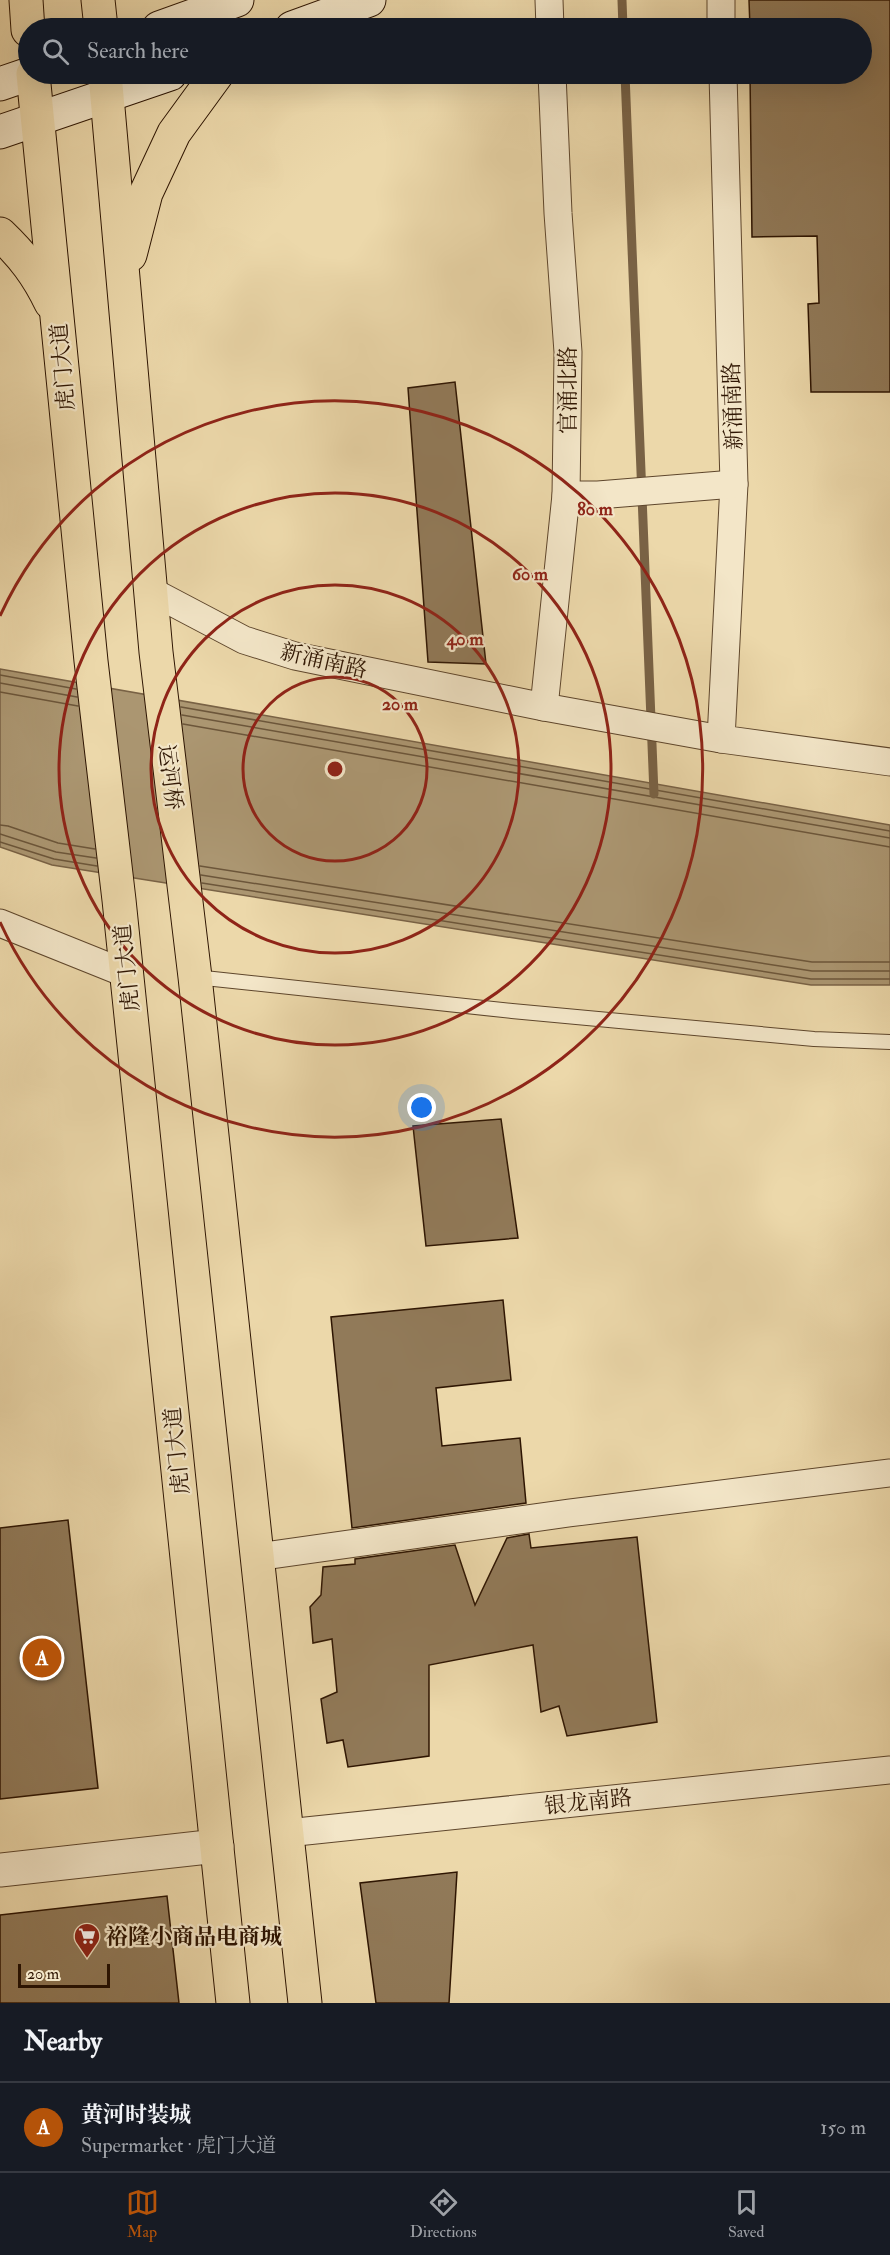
<!DOCTYPE html>
<html lang="en">
<head>
<meta charset="utf-8">
<style>
  :root { --surface:#171b24; --page:#242831; --text:#f1f3f6; --muted:#9ea1a6; --line:#363941; --accent:#b45309 }
  body { margin:0; font-family:"IM FELL Double Pica","Noto Serif SC",serif; background:var(--page); color:var(--text) }
  .scale { position:absolute; left:18px; bottom:15px; width:92px; box-sizing:border-box; padding-left:6px; border:3px solid #2e1502; border-top:0; font-size:16px; line-height:21px; white-space:nowrap; color:#2e1502; -webkit-text-stroke:4px #f3e6c8; paint-order:stroke }
  .you { position:absolute; left:422px; top:1108px; width:21px; height:21px; margin:-15px; border:4px solid #fff; border-radius:50%; background:#1a73e8; box-shadow:0 0 0 9px #1a73e833 }
  .badge { display:grid; place-items:center; width:39px; height:39px; border-radius:50%; background:var(--accent); color:#fff; font-size:20px; font-weight:700 }
  .pin { position:absolute; translate:-50% -50%; border:3px solid #fff; box-shadow:0 2px 6px #0006 }
  .list { margin:0; padding:0; list-style:none }
  h2 { display:flex; justify-content:space-between; align-items:center; height:78px; margin:0; padding:0 24px; font-size:26px }
  h2 small { font-size:20px; font-weight:400; color:var(--muted) }
  .list li { display:grid; grid-template-columns:39px 1fr auto; gap:18px; align-items:center; box-sizing:border-box; height:90px; padding:0 24px; border-top:2px solid var(--line) }
  .list b { display:block; font-size:22px; white-space:nowrap }
  .list p { margin:0; font-size:20px; white-space:nowrap; color:var(--muted) }
  .list em { font-size:20px; font-style:normal; color:var(--muted) }
  .icon { flex:none; width:33px; height:33px; fill:none; stroke:currentColor; stroke-width:2; stroke-linecap:round; stroke-linejoin:round }
  .map { position:relative; flex:none; width:890px; height:2003px; overflow:hidden }
  .search { position:absolute; background:var(--surface); box-shadow:0 6px 24px #0002; left:18px; right:18px; top:18px; height:66px; display:flex; align-items:center; gap:15px; box-sizing:border-box; padding:0 21px; border-radius:33px; color:var(--muted); font-size:22px }
  .sheet { height:168px; background:var(--surface) }
  nav { display:flex; justify-content:space-around; align-items:center; box-sizing:border-box; height:84px; border-top:2px solid var(--line); background:var(--surface); font-size:16px; color:var(--muted) }
  nav a { display:grid; justify-items:center; gap:3px }
  nav .on { color:var(--accent) }
  .map>svg:first-child { display:block }
  .water { fill:#ab9671; stroke:#796245; stroke-width:1.5 }
  .lines { fill:none; stroke-linecap:round; stroke-linejoin:round }
  .shore { stroke:#6c563a; stroke-width:1.5 }
  .stream { stroke:#796245; stroke-width:9 }
  .building { fill:#917a59; stroke:#2e1502; stroke-width:1.5 }
  .service-casing { stroke:#5e462c; stroke-width:16 }
  .minor-casing { stroke:#5e462c; stroke-width:29 }
  .tertiary-casing { stroke:#5e462c; stroke-width:35 }
  .secondary-casing { stroke:#2e1502; stroke-width:35 }
  .primary-casing { stroke:#2e1502; stroke-width:35 }
  .service { stroke:#f3e6c8; stroke-width:14 }
  .minor { stroke:#f3e6c8; stroke-width:27 }
  .tertiary { stroke:#f3e6c8; stroke-width:33 }
  .secondary { stroke:#f3e6c8; stroke-width:33 }
  .primary { stroke:#ecd8aa; stroke-width:33 }
  .ring { fill:none; stroke:#8f2418; stroke-width:3 }
  .labels { text-anchor:middle; stroke-width:4.5; stroke-linejoin:round; paint-order:stroke }
  .street-label { font-size:22px; fill:#2e1502; stroke:#f3e6c8 }
  .poi-label { font-size:22px; font-weight:bold; fill:#2e1502; stroke:#f3e6c8; text-anchor:start }
  .centre { fill:#8f2418; stroke:#f3e6c8; stroke-width:3 }
  .ring-label { font-size:18px; text-anchor:middle; font-weight:bold; fill:#8f2418; stroke:#f3e6c8; stroke-width:4.5; stroke-linejoin:round; paint-order:stroke }
</style>
</head>
<body>
<div class="map">
<svg width="890" height="2003" viewBox="0 0 890 2003">
  <rect width="100%" height="100%" fill="#ecd8aa"/>
  <filter id="stains"><feTurbulence type="fractalNoise" baseFrequency=".00333" numOctaves="4"/><feColorMatrix values="0 0 0 0 .2 0 0 0 0 .09 0 0 0 0 .02 0 0 0 .5 -.17"/></filter>
  <radialGradient id="worn" r=".72"><stop offset=".6" stop-color="#630" stop-opacity="0"/><stop offset="1" stop-color="#630" stop-opacity=".3"/></radialGradient>
  <path class="water" d="M 0,669 L 890,825 L 890,985 L 811,985 L 52,865 L 0,847 Z"/>
  <g class="lines">
    <g class="shore">
      <path d="M 0,675 L 76,689"/>
      <path d="M 0,683 L 77,697"/>
      <path d="M 0,692 L 78,706"/>
      <path d="M 181,707 L 890,831"/>
      <path d="M 182,715 L 890,838"/>
      <path d="M 183,724 L 890,847"/>
      <path d="M 0,825 L 8,826 L 58,843 L 95,849"/>
      <path d="M 0,834 L 56,852 L 96,858"/>
      <path d="M 0,842 L 54,859 L 97,866"/>
      <path d="M 200,866 L 812,962 L 890,962"/>
      <path d="M 201,875 L 812,971 L 890,971"/>
      <path d="M 202,883 L 811,979 L 890,979"/>
    </g>
    <g class="stream">
      <path d="M 622,0 L 623,28"/>
      <path d="M 625,74 L 654,794"/>
    </g>
  </g>
  <g class="building">
    <path d="M 749,0 L 890,0 L 890,392 L 811,392 L 808,304 L 819,303 L 817,236 L 752,237 L 750,74 L 861,74 L 861,28 L 750,28 Z"/>
    <path d="M 455,382 L 486,664 L 428,662 L 408,388 Z"/>
    <path d="M 501,1119 L 518,1238 L 426,1246 L 413,1126 Z"/>
    <path d="M 503,1300 L 511,1380 L 436,1388 L 442,1446 L 520,1438 L 526,1503 L 352,1528 L 331,1317 Z"/>
    <path d="M 68,1520 L 98,1788 L 0,1799 L 0,1528 Z"/>
    <path d="M 529,1534 L 531,1548 L 637,1537 L 657,1722 L 567,1736 L 559,1706 L 541,1712 L 533,1645 L 429,1665 L 429,1756 L 348,1767 L 343,1740 L 327,1743 L 321,1699 L 337,1692 L 332,1639 L 313,1643 L 310,1607 L 321,1595 L 323,1567 L 355,1564 L 355,1559 L 455,1545 L 475,1605 L 507,1538 Z"/>
    <path d="M 457,1872 L 449,2003 L 376,2003 L 360,1883 Z"/>
    <path d="M 167,1896 L 179,2003 L 0,2003 L 0,1915 Z"/>
  </g>
  <g class="lines">
    <g class="service-casing">
      <path id="service" d="M 195,977 L 512,1011 L 814,1039 L 890,1042"/>
    </g>
    <g class="minor-casing">
      <g id="minor">
        <path d="M 549,0 L 550,28"/>
        <path d="M 721,0 L 721,28"/>
        <path d="M 723,74 L 734,484 L 721,739 L 890,762"/>
        <path d="M 566,495 L 598,495 L 734,484"/>
        <path d="M 151,591 L 244,640 L 295,656 L 544,707 L 721,739"/>
        <path d="M 544,707 L 566,495 L 568,352 L 558,213 L 552,74"/>
        <path d="M 0,923 L 127,974"/>
        <path d="M 257,1557 L 569,1513 L 890,1473"/>
        <path d="M 287,1833 L 890,1770"/>
      </g>
    </g>
    <g class="tertiary-casing">
      <path id="tertiary" d="M 0,1870 L 217,1846"/>
    </g>
    <g class="secondary-casing">
      <g id="secondary">
        <path d="M 159,28 L 237,0"/>
        <path d="M 292,28 L 369,0"/>
        <path d="M 0,84 L 29,74"/>
        <path d="M 0,132 L 170,74"/>
      </g>
    </g>
    <g class="primary-casing">
      <g id="primary">
        <path d="M 26,0 L 28,30"/>
        <path d="M 98,0 L 101,28"/>
        <path d="M 33,74 L 91,661 L 119,900 L 233,2003"/>
        <path d="M 105,74 L 156,652 L 195,977 L 305,2003"/>
        <path d="M 0,234 C 23,256 37,274 51,303"/>
        <path d="M 130,255 L 146,193 L 174,133 L 217,74"/>
      </g>
    </g>
    <use href="#service" class="service"/>
    <use href="#minor" class="minor"/>
    <use href="#tertiary" class="tertiary"/>
    <use href="#secondary" class="secondary"/>
    <use href="#primary" class="primary"/>
  </g>
  <g class="ring">
    <circle cx="335" cy="769" r="92"/>
    <circle cx="335" cy="769" r="184"/>
    <circle cx="335" cy="769" r="276"/>
    <path d="M0 616A368 368 0 1 1 0 922"/>
  </g>
  <defs>
    <g id="supermarket-pin" transform="scale(1.35)"><path d="M0 17L-7.5 6A9.5 9.5 0 1 1 7.5 6Z" fill="#8f2418" stroke="#f3e6c8"/><path d="M-6-5.5h2.5l.6 2H6L4.5 2H-2.5L-4.4-4H-6ZM-1.5 3.2a1.3 1.3 0 1 0 .1 0ZM3 3.2a1.3 1.3 0 1 0 .1 0Z" fill="#fff"/></g>
  </defs>
  <g fill-rule="evenodd">
    <use href="#supermarket-pin" x="87" y="1936"/>
  </g>
  <g class="labels">
    <g class="street-label">
      <text transform="translate(62 367) rotate(-95)" y="8">虎门大道</text>
      <text transform="translate(567 390) rotate(-90)" y="8">官涌北路</text>
      <text transform="translate(732 406) rotate(-92)" y="8">新涌南路</text>
      <text transform="translate(324 660) rotate(13)" y="8">新涌南路</text>
      <text transform="translate(171 777) rotate(83)" y="8">运河桥</text>
      <text transform="translate(126 968) rotate(-96)" y="8">虎门大道</text>
      <text transform="translate(176 1451) rotate(-96)" y="8">虎门大道</text>
      <text transform="translate(588 1801) rotate(-6)" y="8">银龙南路</text>
    </g>
    <g class="poi-label">
      <text x="106" y="1944">裕隆小商品电商城</text>
    </g>
  </g>
  <circle cx="335" cy="769" r="9" class="centre"/>
  <g class="ring-label">
    <text x="595" y="515">80 m</text>
    <text x="530" y="580">60 m</text>
    <text x="465" y="645">40 m</text>
    <text x="400" y="710">20 m</text>
  </g>
  <rect width="100%" height="100%" filter="url(#stains)"/>
  <rect width="100%" height="100%" fill="url(#worn)"/>
</svg>
<div class="scale">20 m</div>
<div class="you"></div>
<div class="pin badge" style="left:42px;top:1658px">A</div>
<div class="search"><svg class="icon" aria-label="search" viewBox="0 0 24 24"><circle cx="10" cy="10" r="6"/><path d="M15 15l6 6"/></svg>Search here</div>
</div>
<section class="sheet">
<h2>Nearby<small></small></h2>
<ul class="list">
<li><span class="badge">A</span><div><b>黄河时装城</b><p>Supermarket · 虎门大道</p></div><em>150 m</em></li>
</ul>
</section>
<nav>
<a class="on"><svg class="icon" aria-label="map" viewBox="0 0 24 24"><path d="M3 6l6-2 6 2 6-2v14l-6 2-6-2-6 2zM9 4v14M15 6v14"/></svg>Map</a>
<a><svg class="icon" aria-label="directions" viewBox="0 0 24 24"><path d="M12 3l9 9-9 9-9-9zM9 14v-3h6M13 9l2 2-2 2"/></svg>Directions</a>
<a><svg class="icon" aria-label="saved" viewBox="0 0 24 24"><path d="M7 4h10v16l-5-4-5 4z"/></svg>Saved</a>
</nav>
</body>
</html>
